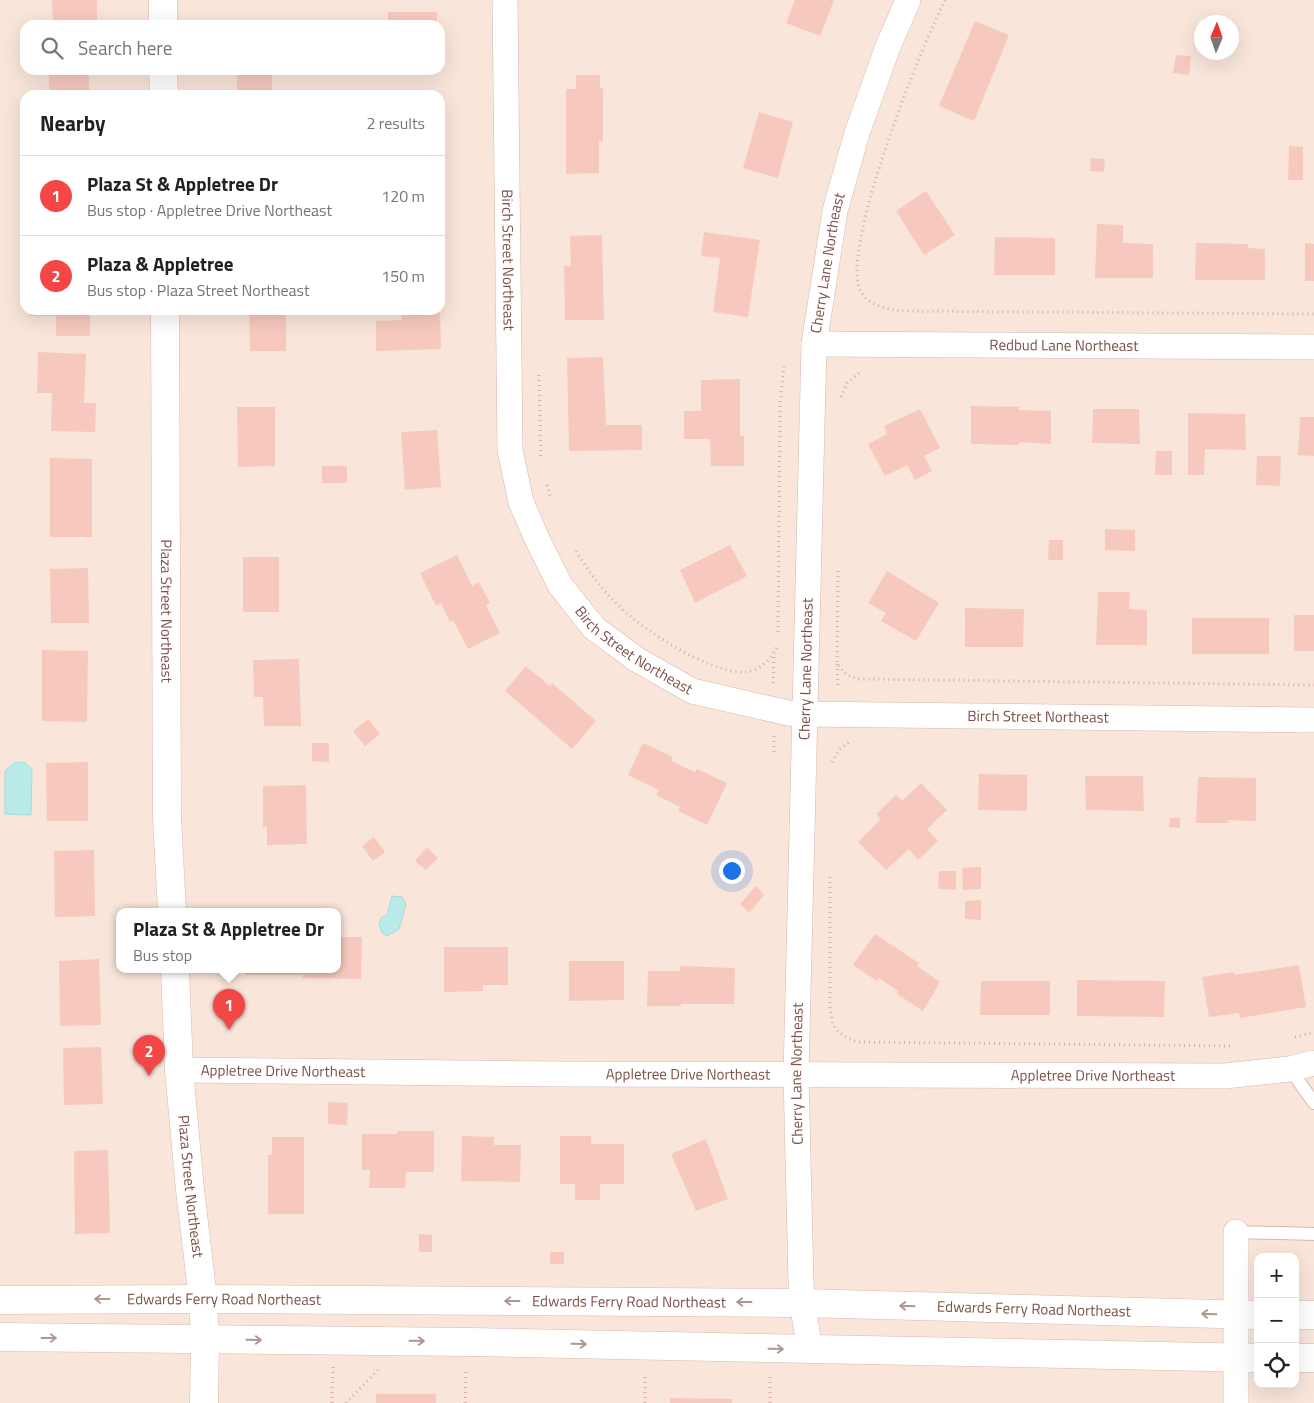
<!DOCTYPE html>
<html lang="en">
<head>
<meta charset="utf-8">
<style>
  :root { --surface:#fff; --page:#f6f6f6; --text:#222; --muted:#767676; --line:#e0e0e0; --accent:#f24744 }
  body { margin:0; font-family:"Titillium Web",sans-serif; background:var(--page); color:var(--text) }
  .controls { position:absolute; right:15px; bottom:15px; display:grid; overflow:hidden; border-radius:10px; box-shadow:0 5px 20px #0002 }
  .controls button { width:45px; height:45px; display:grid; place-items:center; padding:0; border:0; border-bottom:1px solid var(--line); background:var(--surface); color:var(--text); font:25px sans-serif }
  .compass { position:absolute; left:1194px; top:15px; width:45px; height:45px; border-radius:50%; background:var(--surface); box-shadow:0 5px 20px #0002; rotate:2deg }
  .you { position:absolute; left:731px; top:870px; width:18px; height:18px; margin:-12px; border:4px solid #fff; border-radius:50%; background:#1a73e8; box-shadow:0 0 0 8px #1a73e833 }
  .badge { display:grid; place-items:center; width:32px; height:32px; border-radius:50%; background:var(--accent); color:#fff; font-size:16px; font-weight:700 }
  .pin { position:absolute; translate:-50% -41px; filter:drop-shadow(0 1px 2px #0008) }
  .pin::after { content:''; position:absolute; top:26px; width:18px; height:15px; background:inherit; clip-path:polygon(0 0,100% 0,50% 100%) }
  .popup { position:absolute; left:116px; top:908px; width:225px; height:65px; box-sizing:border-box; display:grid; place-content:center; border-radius:10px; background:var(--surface); filter:drop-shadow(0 1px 4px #0005); font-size:16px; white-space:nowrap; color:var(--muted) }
  .popup b { font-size:19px; color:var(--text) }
  .popup::after { content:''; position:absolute; left:50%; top:100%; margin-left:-10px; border:10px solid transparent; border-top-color:var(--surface) }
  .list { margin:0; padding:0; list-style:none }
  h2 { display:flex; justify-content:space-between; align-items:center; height:65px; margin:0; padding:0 20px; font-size:21px }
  h2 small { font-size:16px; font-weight:400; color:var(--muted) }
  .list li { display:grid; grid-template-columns:32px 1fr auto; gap:15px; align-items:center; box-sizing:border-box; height:80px; padding:0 20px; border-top:1px solid var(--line) }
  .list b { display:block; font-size:19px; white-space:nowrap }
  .list p { margin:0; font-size:16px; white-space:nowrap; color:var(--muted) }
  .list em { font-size:16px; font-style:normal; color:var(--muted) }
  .icon { flex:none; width:28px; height:28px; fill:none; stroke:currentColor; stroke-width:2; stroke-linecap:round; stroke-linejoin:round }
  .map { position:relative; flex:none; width:1314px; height:1403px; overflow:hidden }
  .search { position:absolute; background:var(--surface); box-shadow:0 5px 20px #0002; left:20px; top:20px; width:425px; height:55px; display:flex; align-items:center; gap:12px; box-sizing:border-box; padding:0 18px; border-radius:15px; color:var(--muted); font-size:19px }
  .panel { position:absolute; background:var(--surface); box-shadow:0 5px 20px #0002; left:20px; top:90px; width:425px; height:225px; border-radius:15px }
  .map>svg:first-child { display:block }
  .residential { fill:#f9e5da; fill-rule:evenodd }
  .water { fill:#bbebe8; stroke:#a0dedb }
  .building { fill:#f7c9be }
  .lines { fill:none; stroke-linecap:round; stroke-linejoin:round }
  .service-casing { stroke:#d5b8b0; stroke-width:14 }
  .minor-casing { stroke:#d5b8b0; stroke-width:26 }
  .secondary-casing { stroke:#dab9af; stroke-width:29 }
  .path { stroke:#ddaba0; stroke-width:3; stroke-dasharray:1 4; stroke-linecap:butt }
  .service { stroke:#fff; stroke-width:12 }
  .minor { stroke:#fff; stroke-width:25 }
  .secondary { stroke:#fff; stroke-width:28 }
  .oneway { stroke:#b19792 }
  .labels { text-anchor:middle; stroke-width:4; stroke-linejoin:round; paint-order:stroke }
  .street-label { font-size:15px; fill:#7d5149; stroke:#fff7f2 }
</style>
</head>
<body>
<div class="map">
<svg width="1314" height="1403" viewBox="0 0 1314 1403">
  <rect width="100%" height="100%" fill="#fef2e9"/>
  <path class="residential" d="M 0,0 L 1314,0 L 1314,1403 L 0,1403 ZM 1202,22 L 1232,22 L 1232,52 L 1202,52 ZM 25,25 L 440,25 L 440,70 L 25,70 ZM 25,95 L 440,95 L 440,310 L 25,310 ZM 120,911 L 338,911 L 338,969 L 120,969 ZM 1258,1257 L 1295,1257 L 1295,1384 L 1258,1384 Z"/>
  <g class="water">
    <path d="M 24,762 L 32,769 L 31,815 L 5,814 L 5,771 L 14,763 Z"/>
    <path d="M 392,896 L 402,897 L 406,904 L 399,929 L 387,936 L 382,933 L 379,924 L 381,918 L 387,915 Z"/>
  </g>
  <g class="building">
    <path d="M 52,0 L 97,0 L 97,25 L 53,25 Z"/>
    <path d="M 795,0 L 834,0 L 820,36 L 786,23 Z"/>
    <rect x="388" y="12" width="49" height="13"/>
    <rect x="236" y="21" width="35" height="4"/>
    <path d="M 975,21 L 1009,35 L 974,121 L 939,106 Z"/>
    <path d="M 1176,55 L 1191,56 L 1189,75 L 1173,73 Z"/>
    <rect x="237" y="70" width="35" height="25"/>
    <rect x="401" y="70" width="36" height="3"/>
    <rect x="49" y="72" width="40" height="23"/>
    <path d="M 576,75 L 600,75 L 600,88 L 603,89 L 603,141 L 599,141 L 599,173 L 566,174 L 566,89 L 576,89 Z"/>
    <path d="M 759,112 L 793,122 L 778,178 L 743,168 Z"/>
    <path d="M 1289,146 L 1303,147 L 1303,180 L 1288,180 Z"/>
    <path d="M 1091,158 L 1105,159 L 1104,172 L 1090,171 Z"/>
    <path d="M 926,191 L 955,235 L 924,255 L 896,211 Z"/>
    <path d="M 1097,224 L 1123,225 L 1123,243 L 1153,244 L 1153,278 L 1095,278 Z"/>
    <path d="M 704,232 L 760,240 L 748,317 L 713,312 L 720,258 L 701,256 Z"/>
    <path d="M 602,235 L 604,320 L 565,320 L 564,266 L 571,266 L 570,236 Z"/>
    <path d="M 995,237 L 1055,238 L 1055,275 L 994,275 Z"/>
    <path d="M 1196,243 L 1248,244 L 1248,248 L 1265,249 L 1265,280 L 1195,280 Z"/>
    <path d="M 1305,243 L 1314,244 L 1314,281 L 1305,281 Z"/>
    <path d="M 29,310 L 90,310 L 90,336 L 56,336 L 56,316 L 29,316 Z"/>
    <path d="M 249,310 L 286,310 L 286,351 L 250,351 Z"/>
    <path d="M 401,310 L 440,310 L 441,349 L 376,351 L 376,321 L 402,320 Z"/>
    <path d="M 38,352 L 86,354 L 84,403 L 96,403 L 95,432 L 51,431 L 52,393 L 37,393 Z"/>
    <path d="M 603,357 L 606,425 L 642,425 L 642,450 L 569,451 L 567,358 Z"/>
    <path d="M 740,379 L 740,436 L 744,436 L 744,466 L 711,466 L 710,439 L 684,439 L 684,411 L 701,411 L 701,380 Z"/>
    <path d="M 971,406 L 1019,407 L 1019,410 L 1051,411 L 1051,444 L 1019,442 L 1019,445 L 971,444 Z"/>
    <path d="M 237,407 L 275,407 L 275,466 L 238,467 Z"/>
    <path d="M 920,409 L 940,448 L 924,456 L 932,471 L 915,480 L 907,465 L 885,476 L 868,444 L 887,434 L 884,426 Z"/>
    <path d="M 1093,409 L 1139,409 L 1140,444 L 1092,443 Z"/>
    <path d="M 1188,413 L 1245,414 L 1246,450 L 1205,449 L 1204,475 L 1188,475 Z"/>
    <path d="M 1300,417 L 1314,417 L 1314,456 L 1298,455 Z"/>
    <path d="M 437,430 L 441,487 L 405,490 L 401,432 Z"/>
    <path d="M 1156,451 L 1172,451 L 1172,475 L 1155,475 Z"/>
    <path d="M 1257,456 L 1281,456 L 1280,486 L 1256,485 Z"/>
    <path d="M 50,458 L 92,459 L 92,537 L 50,537 Z"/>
    <rect x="322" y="466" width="25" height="17"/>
    <path d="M 1105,529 L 1135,530 L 1135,551 L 1105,550 Z"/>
    <path d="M 1049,540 L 1063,540 L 1063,560 L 1048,560 Z"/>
    <path d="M 730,545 L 747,576 L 695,603 L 680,570 Z"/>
    <path d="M 457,555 L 472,586 L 479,582 L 490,603 L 486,605 L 500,633 L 468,649 L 453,620 L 450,622 L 441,603 L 436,606 L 420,573 Z"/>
    <rect x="243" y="557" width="36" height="55"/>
    <path d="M 88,568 L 89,623 L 51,623 L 50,569 Z"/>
    <path d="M 887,571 L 939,603 L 916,641 L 881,621 L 886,613 L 868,603 Z"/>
    <path d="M 1098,592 L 1130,592 L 1129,609 L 1147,610 L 1147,645 L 1096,645 Z"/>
    <path d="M 965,608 L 1024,609 L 1023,647 L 965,647 Z"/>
    <rect x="1294" y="615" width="20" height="36"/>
    <rect x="1192" y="618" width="77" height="36"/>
    <path d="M 42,650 L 88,651 L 87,722 L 42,721 Z"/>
    <path d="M 299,659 L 301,726 L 264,726 L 263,697 L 254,697 L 253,660 Z"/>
    <path d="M 526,666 L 550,686 L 552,683 L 596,721 L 572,749 L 505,691 Z"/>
    <path d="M 368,719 L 380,734 L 365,746 L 353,731 Z"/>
    <path d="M 312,743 L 329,743 L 329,762 L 312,761 Z"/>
    <path d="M 643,743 L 673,757 L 671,761 L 695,772 L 697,769 L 727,783 L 707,825 L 678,811 L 680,807 L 656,795 L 659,790 L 628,775 Z"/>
    <path d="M 88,762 L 88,821 L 47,821 L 46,763 Z"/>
    <path d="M 979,774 L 1027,775 L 1027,811 L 978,810 Z"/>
    <path d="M 1085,776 L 1143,776 L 1144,811 L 1086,810 Z"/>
    <path d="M 1198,777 L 1256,778 L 1256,821 L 1227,820 L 1228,823 L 1196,823 Z"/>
    <path d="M 921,783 L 947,810 L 927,829 L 938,841 L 918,860 L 909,849 L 886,870 L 858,842 L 881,819 L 876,814 L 896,795 L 902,801 Z"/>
    <path d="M 306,785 L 307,844 L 267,845 L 267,827 L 263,827 L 263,786 Z"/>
    <path d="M 1170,818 L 1180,818 L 1180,828 L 1169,827 Z"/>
    <path d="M 374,837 L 385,852 L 373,861 L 362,846 Z"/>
    <path d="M 427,847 L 438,858 L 426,870 L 415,861 Z"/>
    <path d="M 94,850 L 95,916 L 55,917 L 54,851 Z"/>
    <path d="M 981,867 L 981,889 L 963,890 L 962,868 Z"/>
    <path d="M 939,871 L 956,871 L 956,890 L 938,889 Z"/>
    <path d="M 756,886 L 764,895 L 749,913 L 740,904 Z"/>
    <path d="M 981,900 L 981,920 L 965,919 L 965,901 Z"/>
    <path d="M 875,934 L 919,963 L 917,966 L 940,982 L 923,1011 L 897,994 L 898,991 L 879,978 L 877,981 L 853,965 Z"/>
    <path d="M 338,937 L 362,937 L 361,979 L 303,978 L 303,975 L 245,975 L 245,969 L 338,969 Z"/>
    <path d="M 444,947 L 508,947 L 508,985 L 483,985 L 483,991 L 444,992 Z"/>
    <path d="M 99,959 L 101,1025 L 60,1026 L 59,961 Z"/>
    <path d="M 569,961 L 624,961 L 624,1000 L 569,1001 Z"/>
    <path d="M 1299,965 L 1306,1007 L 1240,1018 L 1239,1013 L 1209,1017 L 1202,977 L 1234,972 L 1234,975 Z"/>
    <path d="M 680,966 L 735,968 L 734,1004 L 681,1004 L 681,1006 L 647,1006 L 648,971 L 680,971 Z"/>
    <path d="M 1077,980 L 1165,981 L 1164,1017 L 1077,1016 Z"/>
    <path d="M 981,981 L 1050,981 L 1050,1015 L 980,1015 Z"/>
    <path d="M 101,1047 L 103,1104 L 64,1105 L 63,1048 Z"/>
    <path d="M 328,1102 L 348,1103 L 347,1125 L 328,1124 Z"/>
    <path d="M 397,1131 L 434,1131 L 434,1172 L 406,1172 L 405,1188 L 369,1188 L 370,1170 L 362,1170 L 362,1134 L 397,1134 Z"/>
    <path d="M 462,1136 L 494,1137 L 494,1145 L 521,1145 L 520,1182 L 461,1181 Z"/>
    <path d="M 560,1136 L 591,1136 L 591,1144 L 624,1144 L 624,1184 L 600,1184 L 600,1200 L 575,1200 L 575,1184 L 560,1184 Z"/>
    <path d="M 272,1137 L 304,1137 L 304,1214 L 268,1214 L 268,1155 L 272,1155 Z"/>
    <path d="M 706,1139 L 728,1199 L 696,1211 L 671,1154 Z"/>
    <path d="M 108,1150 L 110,1233 L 75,1234 L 74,1151 Z"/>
    <path d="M 419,1234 L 432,1235 L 432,1252 L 419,1252 Z"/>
    <rect x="550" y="1252" width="14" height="12"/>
    <rect x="376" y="1394" width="60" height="9"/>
    <path d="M 670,1398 L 732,1399 L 732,1403 L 670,1403 Z"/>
  </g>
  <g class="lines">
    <g class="service-casing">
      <g id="service">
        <path d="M 1290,1069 L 1314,1103"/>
        <path d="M 1236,1232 L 1314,1234"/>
      </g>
    </g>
    <g class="minor-casing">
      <g id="minor">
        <path id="s1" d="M 505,0 L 510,450 L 521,502 L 538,541 L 560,585 L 594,628 L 636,659 L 692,691 L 788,713 L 805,714 L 1314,720"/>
        <path id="s2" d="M 814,344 L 1314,347"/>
        <path id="s3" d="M 179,1070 L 560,1074 L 1225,1076 L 1290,1069 L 1314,1063"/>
        <path d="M 1236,1232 L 1236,1403"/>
        <path id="s4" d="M 810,1349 L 802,1303 L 801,1282 L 796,1075 L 814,344 L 835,211 L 857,133 L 887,49 L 908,0"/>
      </g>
    </g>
    <g class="secondary-casing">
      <g id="secondary">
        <path d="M 163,0 L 163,25"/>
        <path d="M 163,70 L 164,95"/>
        <path id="s5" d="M 165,310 L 167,818 L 172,911"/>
        <path id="s6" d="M 175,969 L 179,1070 L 190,1190 L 203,1299 L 205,1339 L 204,1403"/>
        <path id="s7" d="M 0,1300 L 203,1299 L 802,1303 L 1258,1315"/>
        <path d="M 1295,1315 L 1314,1315"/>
        <path d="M 0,1337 L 471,1342 L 1258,1358"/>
        <path d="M 1295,1358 L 1314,1358"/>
      </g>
    </g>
    <g class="path">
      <path d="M 945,0 C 922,45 838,252 861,292 C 869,306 888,309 902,311 L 1314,314"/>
      <path d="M 539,375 L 541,459"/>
      <path d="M 841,397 L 847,383 L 859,373"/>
      <path d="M 547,485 L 551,498"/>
      <path d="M 576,551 C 589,572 603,591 621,608 C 645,631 711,674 745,672 C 760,671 774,657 778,644"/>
      <path d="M 838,571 L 837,664 L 847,675 L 858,679 L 1314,685"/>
      <path d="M 778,632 L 780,406 L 784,366"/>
      <path d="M 837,664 L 838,688"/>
      <path d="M 773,683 L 774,654"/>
      <path d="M 774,736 L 774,756"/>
      <path d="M 832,762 L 839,750 L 849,742"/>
      <path d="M 830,877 L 830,1005 C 832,1028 834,1032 857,1042 L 1232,1046"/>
      <path d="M 1295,1037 L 1314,1032"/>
      <path d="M 332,1403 L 333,1367"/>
      <path d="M 346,1403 L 379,1369"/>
      <path d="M 465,1403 L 466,1370"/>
      <path d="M 645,1403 L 645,1373"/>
      <path d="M 770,1403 L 770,1376"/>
    </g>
    <use href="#service" class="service"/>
    <use href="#minor" class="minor"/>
    <use href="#secondary" class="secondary"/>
  </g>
  <defs><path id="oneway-shaft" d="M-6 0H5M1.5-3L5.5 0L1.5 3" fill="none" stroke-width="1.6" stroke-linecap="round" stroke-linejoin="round" transform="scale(1.25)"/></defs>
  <g class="oneway">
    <use href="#oneway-shaft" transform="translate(102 1299) rotate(180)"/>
    <use href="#oneway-shaft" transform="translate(512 1301) rotate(-180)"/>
    <use href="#oneway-shaft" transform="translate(744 1302) rotate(-180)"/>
    <use href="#oneway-shaft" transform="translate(907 1306) rotate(-178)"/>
    <use href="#oneway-shaft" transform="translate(1209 1314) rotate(-178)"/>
    <use href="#oneway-shaft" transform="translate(49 1338)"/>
    <use href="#oneway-shaft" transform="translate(254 1340) rotate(1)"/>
    <use href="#oneway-shaft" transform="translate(417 1341) rotate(1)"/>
    <use href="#oneway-shaft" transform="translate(579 1344) rotate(1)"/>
    <use href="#oneway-shaft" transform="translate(776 1349) rotate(1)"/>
  </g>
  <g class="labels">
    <g class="street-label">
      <text dy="5" stroke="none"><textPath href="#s1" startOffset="260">Birch Street Northeast</textPath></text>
      <text dy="5" stroke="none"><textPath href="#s4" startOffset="1088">Cherry Lane Northeast</textPath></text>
      <text dy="5" stroke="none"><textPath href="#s2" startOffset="250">Redbud Lane Northeast</textPath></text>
      <text dy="5" stroke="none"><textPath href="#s5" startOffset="301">Plaza Street Northeast</textPath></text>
      <text dy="5" stroke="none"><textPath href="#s1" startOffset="695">Birch Street Northeast</textPath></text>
      <text dy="5" stroke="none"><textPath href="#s4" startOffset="681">Cherry Lane Northeast</textPath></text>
      <text dy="5" stroke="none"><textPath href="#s1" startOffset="1115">Birch Street Northeast</textPath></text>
      <text dy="5" stroke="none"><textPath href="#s3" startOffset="104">Appletree Drive Northeast</textPath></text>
      <text dy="5" stroke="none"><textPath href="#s4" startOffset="276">Cherry Lane Northeast</textPath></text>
      <text dy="5" stroke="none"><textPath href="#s3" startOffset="509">Appletree Drive Northeast</textPath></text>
      <text dy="5" stroke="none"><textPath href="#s3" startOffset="914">Appletree Drive Northeast</textPath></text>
      <text dy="5" stroke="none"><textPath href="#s6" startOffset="218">Plaza Street Northeast</textPath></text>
      <text dy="5" stroke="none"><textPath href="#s7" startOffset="224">Edwards Ferry Road Northeast</textPath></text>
      <text dy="5" stroke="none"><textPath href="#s7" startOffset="629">Edwards Ferry Road Northeast</textPath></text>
      <text dy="5" stroke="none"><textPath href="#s7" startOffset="1034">Edwards Ferry Road Northeast</textPath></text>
    </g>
  </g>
</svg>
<div class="controls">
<button>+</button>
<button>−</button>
<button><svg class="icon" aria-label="locate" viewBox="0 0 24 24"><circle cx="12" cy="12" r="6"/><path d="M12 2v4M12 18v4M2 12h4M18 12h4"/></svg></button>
</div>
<svg class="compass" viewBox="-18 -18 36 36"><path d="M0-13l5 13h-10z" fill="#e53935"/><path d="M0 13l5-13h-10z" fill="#767676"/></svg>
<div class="you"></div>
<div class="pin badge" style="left:229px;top:1030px">1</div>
<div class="popup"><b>Plaza St &amp; Appletree Dr</b>Bus stop</div>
<div class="pin badge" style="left:149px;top:1076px">2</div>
<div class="search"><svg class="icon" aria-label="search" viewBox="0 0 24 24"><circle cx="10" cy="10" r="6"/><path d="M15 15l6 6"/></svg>Search here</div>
<section class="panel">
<h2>Nearby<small>2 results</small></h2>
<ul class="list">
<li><span class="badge">1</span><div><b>Plaza St &amp; Appletree Dr</b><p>Bus stop · Appletree Drive Northeast</p></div><em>120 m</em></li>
<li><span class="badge">2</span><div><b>Plaza &amp; Appletree</b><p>Bus stop · Plaza Street Northeast</p></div><em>150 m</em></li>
</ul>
</section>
</div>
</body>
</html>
